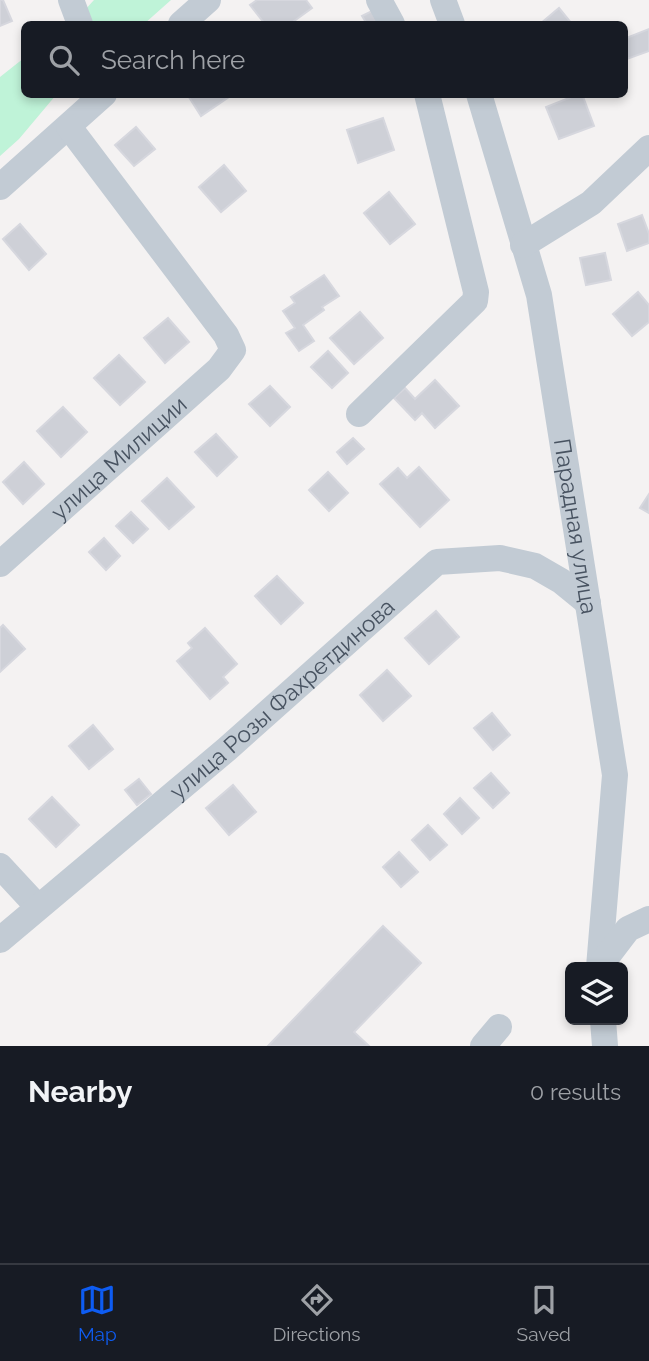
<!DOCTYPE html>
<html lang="en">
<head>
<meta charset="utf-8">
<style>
  :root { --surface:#171b24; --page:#242831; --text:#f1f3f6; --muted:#9ea1a6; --line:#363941; --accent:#0e5cf2 }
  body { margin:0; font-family:Raleway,sans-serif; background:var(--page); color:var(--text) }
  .controls { position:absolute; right:21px; bottom:21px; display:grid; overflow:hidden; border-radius:10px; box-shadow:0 4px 10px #0003 }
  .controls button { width:63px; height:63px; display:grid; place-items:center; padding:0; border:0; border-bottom:2px solid var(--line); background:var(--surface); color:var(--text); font:35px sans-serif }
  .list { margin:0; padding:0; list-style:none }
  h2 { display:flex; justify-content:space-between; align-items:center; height:91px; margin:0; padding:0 28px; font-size:30px }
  h2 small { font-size:23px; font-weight:400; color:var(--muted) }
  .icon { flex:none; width:38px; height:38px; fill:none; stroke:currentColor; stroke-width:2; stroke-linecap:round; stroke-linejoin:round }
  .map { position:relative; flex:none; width:649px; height:1046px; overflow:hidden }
  .search { position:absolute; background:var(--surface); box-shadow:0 4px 10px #0003; left:21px; right:21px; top:21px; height:77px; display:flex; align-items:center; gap:18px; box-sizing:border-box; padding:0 24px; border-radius:10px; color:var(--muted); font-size:26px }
  .sheet { height:217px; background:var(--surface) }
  nav { display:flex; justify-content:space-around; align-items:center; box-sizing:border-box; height:98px; border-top:2px solid var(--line); background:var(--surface); font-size:19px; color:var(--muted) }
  nav a { display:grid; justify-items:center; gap:4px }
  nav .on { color:var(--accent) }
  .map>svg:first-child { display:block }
  .green { fill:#bff3d8 }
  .building { fill:#ced0d7; stroke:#d6d7de; stroke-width:2 }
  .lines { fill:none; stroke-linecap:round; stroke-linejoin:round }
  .minor { stroke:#c2cbd4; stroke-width:26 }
  .labels { text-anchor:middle; stroke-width:5; stroke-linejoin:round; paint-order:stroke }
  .street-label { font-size:23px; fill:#485361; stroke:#fff }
</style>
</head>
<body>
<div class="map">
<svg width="649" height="1046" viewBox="0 0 649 1046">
  <rect width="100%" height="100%" fill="#f4f2f2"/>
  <g class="green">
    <path d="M 94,0 L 171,0 L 144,24 L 80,24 L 84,11 Z"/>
    <path d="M 24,58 L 24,94 L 56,95 L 19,139 L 0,156 L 0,77 Z"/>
  </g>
  <g class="building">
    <path d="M 0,0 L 3,0 L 12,21 L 0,26 Z"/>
    <path d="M 257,0 L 306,0 L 312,8 L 290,24 L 265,24 L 250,5 Z"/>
    <path d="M 559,8 L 572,24 L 540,24 Z"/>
    <path d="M 376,9 L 384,24 L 367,24 L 362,16 Z"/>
    <path d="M 649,29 L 649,51 L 627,59 L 624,39 Z"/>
    <path d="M 187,94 L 227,94 L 229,97 L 201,116 Z"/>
    <path d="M 579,94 L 582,94 L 594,126 L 559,139 L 546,107 Z"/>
    <path d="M 383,118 L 394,150 L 358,163 L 347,130 Z"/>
    <path d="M 136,127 L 155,149 L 134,166 L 115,145 Z"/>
    <path d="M 224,165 L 246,191 L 221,212 L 199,187 Z"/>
    <path d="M 389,192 L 415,224 L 390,244 L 364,213 Z"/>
    <path d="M 642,215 L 649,234 L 649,243 L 627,251 L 618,224 Z"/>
    <path d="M 20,224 L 46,254 L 29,270 L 3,239 Z"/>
    <path d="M 605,253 L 611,280 L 586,285 L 580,258 Z"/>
    <path d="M 324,275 L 339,296 L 322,307 L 324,310 L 303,325 L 314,341 L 299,351 L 286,333 L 295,328 L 283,311 L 295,303 L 291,297 Z"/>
    <path d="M 638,292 L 649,305 L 649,322 L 632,336 L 613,314 Z"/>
    <path d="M 360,312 L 383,338 L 354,364 L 330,338 Z"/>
    <path d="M 168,318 L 189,342 L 165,363 L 144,338 Z"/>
    <path d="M 328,351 L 348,373 L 332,388 L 311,367 Z"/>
    <path d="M 119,355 L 145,382 L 120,405 L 94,378 Z"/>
    <path d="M 435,380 L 459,406 L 435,428 L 422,413 L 415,420 L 394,398 L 405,388 L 415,399 Z"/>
    <path d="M 270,386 L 290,407 L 270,426 L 249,404 Z"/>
    <path d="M 63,407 L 87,432 L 61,457 L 37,431 Z"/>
    <path d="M 216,434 L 237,457 L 217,476 L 195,452 Z"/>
    <path d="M 353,438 L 364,449 L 347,464 L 337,452 Z"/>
    <path d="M 24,462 L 44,484 L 23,504 L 3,482 Z"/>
    <path d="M 419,467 L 449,500 L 420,527 L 380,484 L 398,468 L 407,478 Z"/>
    <path d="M 328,472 L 348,493 L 329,511 L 309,490 Z"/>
    <path d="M 167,478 L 194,507 L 169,529 L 142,501 Z"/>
    <path d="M 649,494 L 649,513 L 640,508 Z"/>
    <path d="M 131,512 L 148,529 L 133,543 L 116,526 Z"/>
    <path d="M 104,538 L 120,556 L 106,570 L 89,552 Z"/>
    <path d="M 277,576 L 303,603 L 281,624 L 255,596 Z"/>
    <path d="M 436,611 L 459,637 L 429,664 L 405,638 Z"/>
    <path d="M 3,625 L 25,649 L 0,672 L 0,628 Z"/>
    <path d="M 205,628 L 237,664 L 223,677 L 228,683 L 210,699 L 177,661 L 192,648 L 188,643 Z"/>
    <path d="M 387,670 L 411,696 L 383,721 L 360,695 Z"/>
    <path d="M 492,713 L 510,735 L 493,750 L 474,728 Z"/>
    <path d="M 93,725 L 113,749 L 89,769 L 69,746 Z"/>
    <path d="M 491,773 L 509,793 L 493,808 L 474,788 Z"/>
    <path d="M 139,779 L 151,794 L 137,805 L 125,790 Z"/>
    <path d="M 233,785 L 256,812 L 229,835 L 206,808 Z"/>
    <path d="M 52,797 L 79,825 L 56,847 L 29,819 Z"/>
    <path d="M 460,798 L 479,818 L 462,834 L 444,814 Z"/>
    <path d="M 428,825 L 447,845 L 430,860 L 412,840 Z"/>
    <path d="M 399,852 L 418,872 L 401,887 L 383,867 Z"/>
    <path d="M 383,926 L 421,963 L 354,1032 L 369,1046 L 268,1046 Z"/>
  </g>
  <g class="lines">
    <g class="minor">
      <path d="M 71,0 L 80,24"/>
      <path d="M 379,0 L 392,24"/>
      <path d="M 443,0 L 452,24"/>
      <path d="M 181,24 L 208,0"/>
      <path id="s1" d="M 479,94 L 539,295 L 615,775 L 599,967"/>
      <path d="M 0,187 L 104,94"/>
      <path d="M 523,245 L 591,203 L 649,148"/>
      <path d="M 359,414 L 475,301 L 476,292 L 427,94"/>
      <path id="s2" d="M 0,564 L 219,369 L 233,350 L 226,335 L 69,127"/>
      <path d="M 0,866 L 38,907"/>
      <path id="s3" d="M 0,940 L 227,749 L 437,562 L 500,558 L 535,566 L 561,581 L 588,603"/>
      <path d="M 599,967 L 628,929 L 649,919"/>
      <path d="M 603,1020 L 605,1046"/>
      <path d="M 483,1046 L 499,1027"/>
    </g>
  </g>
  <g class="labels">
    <g class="street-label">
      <text dy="8" stroke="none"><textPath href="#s2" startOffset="159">улица Милиции</textPath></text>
      <text dy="8" stroke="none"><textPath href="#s1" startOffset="444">Парадная улица</textPath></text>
      <text dy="8" stroke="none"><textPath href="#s3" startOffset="371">улица Розы Фахретдинова</textPath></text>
    </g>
  </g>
</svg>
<div class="controls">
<button><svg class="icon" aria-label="layers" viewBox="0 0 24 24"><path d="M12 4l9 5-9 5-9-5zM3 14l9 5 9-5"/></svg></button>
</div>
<div class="search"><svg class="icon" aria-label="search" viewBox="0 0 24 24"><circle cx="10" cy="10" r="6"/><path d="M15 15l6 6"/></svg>Search here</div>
</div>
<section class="sheet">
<h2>Nearby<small>0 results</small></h2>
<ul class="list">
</ul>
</section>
<nav>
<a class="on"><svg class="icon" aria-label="map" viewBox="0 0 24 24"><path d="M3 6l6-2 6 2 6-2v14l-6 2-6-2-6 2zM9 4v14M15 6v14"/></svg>Map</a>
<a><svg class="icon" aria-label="directions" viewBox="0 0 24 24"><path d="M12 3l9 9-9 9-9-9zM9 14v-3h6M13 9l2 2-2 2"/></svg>Directions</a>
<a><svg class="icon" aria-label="saved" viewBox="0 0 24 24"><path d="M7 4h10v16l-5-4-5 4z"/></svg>Saved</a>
</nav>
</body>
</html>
